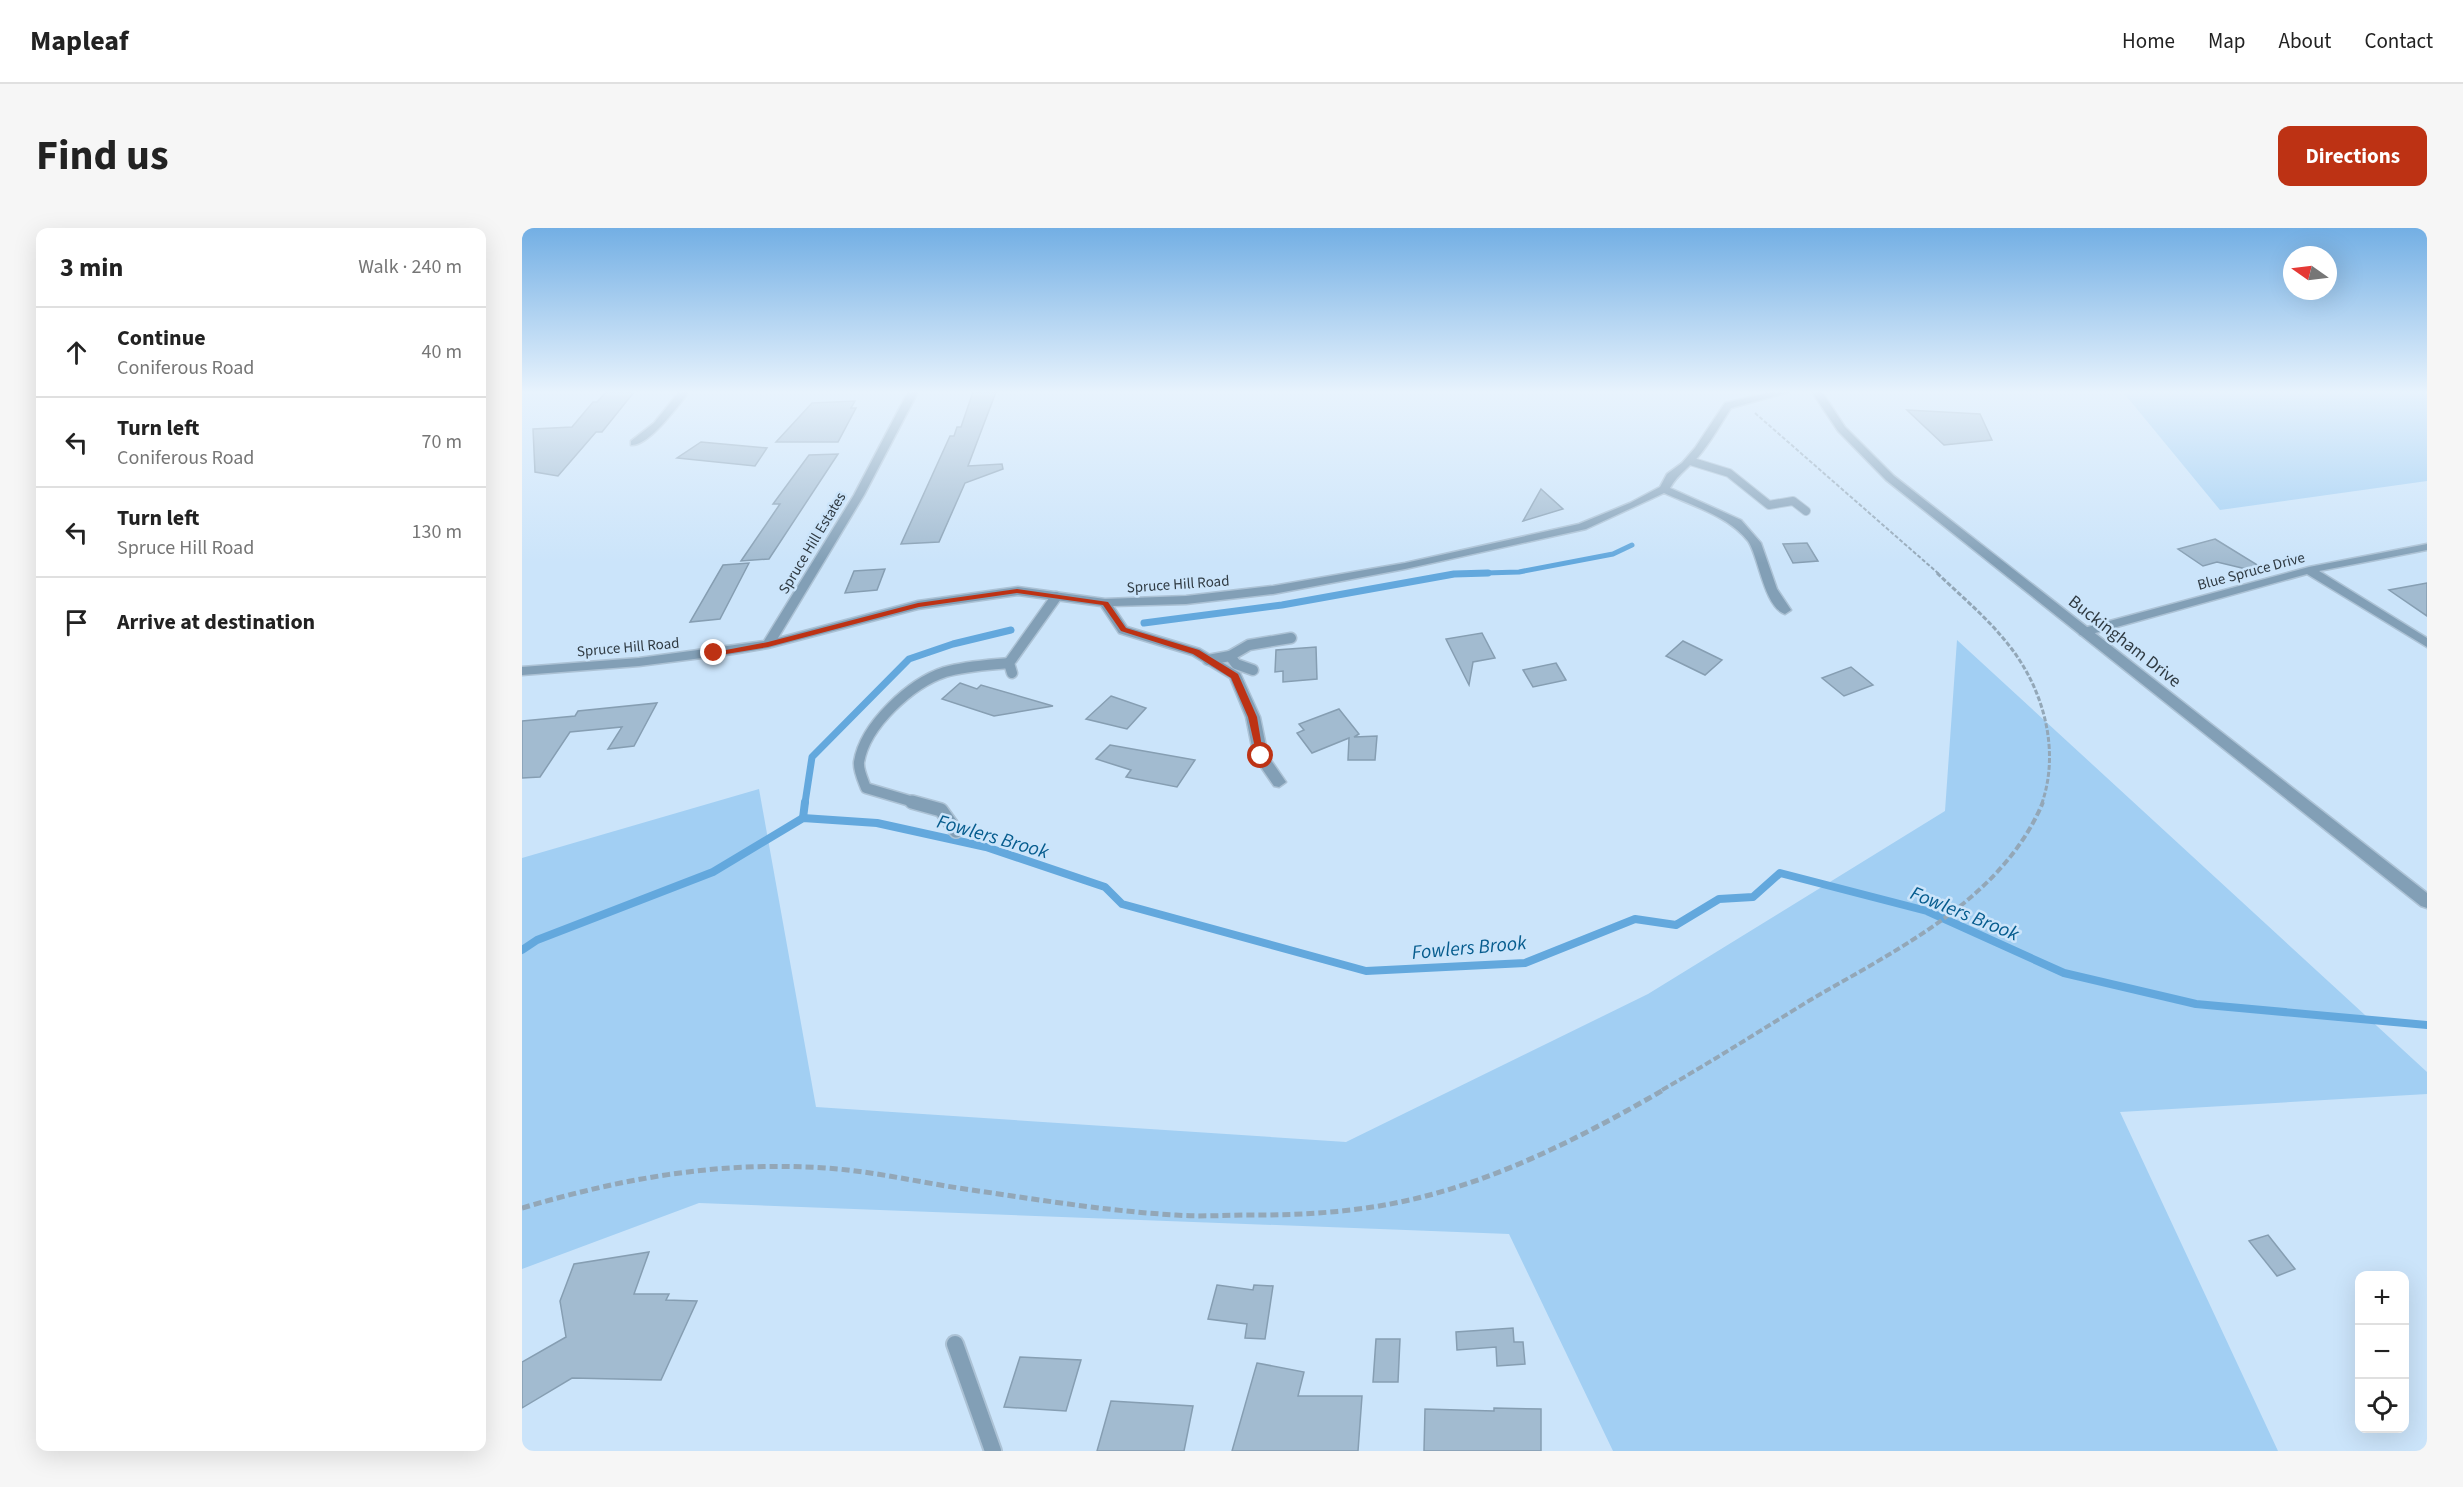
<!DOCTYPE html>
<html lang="en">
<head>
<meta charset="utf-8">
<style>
  :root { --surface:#fff; --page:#f6f6f6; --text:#222; --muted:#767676; --line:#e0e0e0; --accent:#bd3214 }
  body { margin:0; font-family:"Source Sans 3",sans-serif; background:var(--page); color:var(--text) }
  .controls { position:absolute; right:18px; bottom:18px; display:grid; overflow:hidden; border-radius:12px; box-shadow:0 6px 24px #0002 }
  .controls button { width:54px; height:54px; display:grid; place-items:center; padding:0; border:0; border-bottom:2px solid var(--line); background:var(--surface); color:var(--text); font:30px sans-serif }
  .compass { position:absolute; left:1761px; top:18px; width:54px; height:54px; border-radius:50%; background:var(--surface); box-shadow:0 6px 24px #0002; rotate:284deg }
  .stop { position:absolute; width:18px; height:18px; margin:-14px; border:4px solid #bd3214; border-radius:50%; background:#fff }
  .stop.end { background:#bd3214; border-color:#fff; box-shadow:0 2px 6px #0008 }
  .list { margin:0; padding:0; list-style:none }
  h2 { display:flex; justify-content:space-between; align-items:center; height:78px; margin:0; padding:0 24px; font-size:26px }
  h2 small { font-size:20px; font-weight:400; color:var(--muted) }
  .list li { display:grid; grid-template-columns:39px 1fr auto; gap:18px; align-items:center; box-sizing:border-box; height:90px; padding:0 24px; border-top:2px solid var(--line) }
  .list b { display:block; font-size:22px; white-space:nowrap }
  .list p { margin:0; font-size:20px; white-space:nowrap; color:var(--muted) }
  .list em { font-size:20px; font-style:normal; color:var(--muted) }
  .icon { flex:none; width:33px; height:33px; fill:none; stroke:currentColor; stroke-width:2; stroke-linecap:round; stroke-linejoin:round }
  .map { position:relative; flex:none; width:1905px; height:1223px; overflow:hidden; border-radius:12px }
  header { display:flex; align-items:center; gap:36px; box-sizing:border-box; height:84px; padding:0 30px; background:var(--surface); border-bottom:2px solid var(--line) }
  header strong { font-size:28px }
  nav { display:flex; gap:33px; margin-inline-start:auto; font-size:21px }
  .intro { display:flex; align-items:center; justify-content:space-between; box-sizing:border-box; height:144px; padding:0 36px }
  h1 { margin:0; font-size:42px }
  .button { padding:15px 27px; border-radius:12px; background:var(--accent); color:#fff; font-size:21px; font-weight:700 }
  main { display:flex; gap:36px; padding:0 36px }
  aside { flex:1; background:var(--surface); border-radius:12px; box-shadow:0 6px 24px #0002 }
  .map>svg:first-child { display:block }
  .green { fill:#a2cff3 }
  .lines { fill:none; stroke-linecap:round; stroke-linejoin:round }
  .stream-far2 { stroke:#63a8dd; stroke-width:5 }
  .stream-far1 { stroke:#63a8dd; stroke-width:7 }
  .stream { stroke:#63a8dd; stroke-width:8 }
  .building { fill:#a2bbd0; stroke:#869eb2; stroke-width:1.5 }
  .service-far3-casing { stroke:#acc2d5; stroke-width:10 }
  .service-far2-casing { stroke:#acc2d5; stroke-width:13 }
  .service-far1-casing { stroke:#acc2d5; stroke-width:16 }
  .service-casing { stroke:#acc2d5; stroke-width:20 }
  .minor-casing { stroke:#acc2d5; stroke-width:3 }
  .tertiary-casing { stroke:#acc2d5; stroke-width:3 }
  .path-far3 { stroke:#93a7b7; stroke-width:2; stroke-dasharray:4 2; stroke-linecap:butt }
  .path-far2 { stroke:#93a7b7; stroke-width:3; stroke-dasharray:5 2; stroke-linecap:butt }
  .path-far1 { stroke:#93a7b7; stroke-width:4; stroke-dasharray:7 3; stroke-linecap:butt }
  .path { stroke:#93a7b7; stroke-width:5; stroke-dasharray:8 4; stroke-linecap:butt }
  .service-far3 { stroke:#829fb6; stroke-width:8 }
  .service-far2 { stroke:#829fb6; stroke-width:10 }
  .service-far1 { stroke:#829fb6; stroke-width:13 }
  .service { stroke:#829fb6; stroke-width:16 }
  .minor { fill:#829fb6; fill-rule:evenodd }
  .tertiary { fill:#829fb6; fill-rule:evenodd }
  .route { fill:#bd3214 }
  .labels { text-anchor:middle; stroke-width:5; stroke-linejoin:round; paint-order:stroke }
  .far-street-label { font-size:15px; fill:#303b43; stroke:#cbe4fa }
  .street-label { font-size:18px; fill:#303b43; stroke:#cbe4fa }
  .water-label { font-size:20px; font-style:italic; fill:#065c8e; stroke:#cbe4fa }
</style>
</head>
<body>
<header>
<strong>Mapleaf</strong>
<nav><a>Home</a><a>Map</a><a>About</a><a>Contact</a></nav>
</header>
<div class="intro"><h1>Find us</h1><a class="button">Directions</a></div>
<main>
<aside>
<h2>3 min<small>Walk · 240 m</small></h2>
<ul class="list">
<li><svg class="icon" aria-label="ahead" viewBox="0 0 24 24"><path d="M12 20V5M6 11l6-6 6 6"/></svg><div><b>Continue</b><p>Coniferous Road</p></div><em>40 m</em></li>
<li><svg class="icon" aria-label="left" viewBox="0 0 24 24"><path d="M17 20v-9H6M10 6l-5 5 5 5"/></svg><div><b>Turn left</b><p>Coniferous Road</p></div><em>70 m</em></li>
<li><svg class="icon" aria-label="left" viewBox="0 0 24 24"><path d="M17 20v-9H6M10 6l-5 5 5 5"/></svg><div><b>Turn left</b><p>Spruce Hill Road</p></div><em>130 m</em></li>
<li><svg class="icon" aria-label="arrive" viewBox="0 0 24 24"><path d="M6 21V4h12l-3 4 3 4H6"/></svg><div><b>Arrive at destination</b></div></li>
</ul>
</aside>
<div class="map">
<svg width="1905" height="1223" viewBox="0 0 1905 1223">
  <rect width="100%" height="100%" fill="#cbe4fa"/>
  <g class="green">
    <path d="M 1601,164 L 1905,164 L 1905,253 L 1698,282 Z"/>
    <path d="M 1435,412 L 1905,844 L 1905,866 L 1598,884 L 1756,1223 L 1091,1223 L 987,1006 L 177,975 L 0,1041 L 0,630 L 237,561 L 294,879 L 824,914 L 1126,766 L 1423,583 Z"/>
  </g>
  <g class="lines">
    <path class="stream-far2" d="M 929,346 L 997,344 L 1091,326 L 1110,317"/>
    <g class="stream-far1">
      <path d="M 622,395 L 760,377 L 932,346 L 966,345"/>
      <path d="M 283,575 L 290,529 L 387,431 L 431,416 L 489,402"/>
    </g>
    <g class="stream">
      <path d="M 281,590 L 283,574"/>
      <path d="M 0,722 L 15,712 L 191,644 L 281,590 L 355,595 L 464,619 L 583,659 L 600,676 L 844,743 L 1003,735 L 1113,691 L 1154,697 L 1197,671 L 1231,669 L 1258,645 L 1405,683 L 1542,745 L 1674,776 L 1905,797"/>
    </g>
  </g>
  <g class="building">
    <path d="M 84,164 L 112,164 L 80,204 L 74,204 L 36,248 L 13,244 L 11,201 L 50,199 L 71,174 L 75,174 Z"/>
    <path d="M 451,164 L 474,164 L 446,238 L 480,236 L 481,241 L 443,255 L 417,314 L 379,316 L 428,208 L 432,208 L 435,199 L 439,199 Z"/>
    <path d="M 333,173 L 329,180 L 334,180 L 316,214 L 254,214 L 290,175 Z"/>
    <path d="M 1385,182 L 1458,186 L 1470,212 L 1422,217 Z"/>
    <path d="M 179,214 L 245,220 L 233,238 L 155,230 Z"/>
    <path d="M 316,226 L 247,331 L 219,333 L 258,276 L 251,276 L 287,227 Z"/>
    <path d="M 1019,261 L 1041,281 L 1001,293 Z"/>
    <path d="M 1693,311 L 1742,341 L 1741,345 L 1695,334 L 1681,338 L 1656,321 Z"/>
    <path d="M 1285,315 L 1296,333 L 1271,335 L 1261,316 Z"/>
    <path d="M 227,335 L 198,391 L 168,394 L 201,337 Z"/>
    <path d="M 363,341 L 355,362 L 323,365 L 332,343 Z"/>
    <path d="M 1905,355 L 1905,388 L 1867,362 Z"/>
    <path d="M 960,405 L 973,430 L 951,434 L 947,457 L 924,411 Z"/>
    <path d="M 1161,413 L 1200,432 L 1183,447 L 1144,428 Z"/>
    <path d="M 794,419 L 795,451 L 761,454 L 761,443 L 753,444 L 754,422 Z"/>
    <path d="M 1034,435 L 1044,452 L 1011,459 L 1001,442 Z"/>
    <path d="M 1329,439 L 1351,457 L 1322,468 L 1300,450 Z"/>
    <path d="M 438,455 L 455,461 L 459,457 L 531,478 L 472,488 L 420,471 Z"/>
    <path d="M 589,468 L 624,480 L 605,501 L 564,491 Z"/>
    <path d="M 135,475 L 112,518 L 86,521 L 100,499 L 48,504 L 18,549 L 0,550 L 0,493 L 53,488 L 56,483 Z"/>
    <path d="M 817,481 L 837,506 L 832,509 L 855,508 L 853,532 L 826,532 L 827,510 L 790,525 L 775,505 L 782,502 L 777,496 Z"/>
    <path d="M 588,517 L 673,532 L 655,559 L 604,549 L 609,542 L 574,531 Z"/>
    <path d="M 1746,1007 L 1773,1041 L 1755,1048 L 1727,1013 Z"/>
    <path d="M 127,1024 L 112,1066 L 147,1066 L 144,1072 L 175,1073 L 139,1152 L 50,1150 L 0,1180 L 0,1134 L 44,1109 L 38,1073 L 52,1036 Z"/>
    <path d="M 695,1057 L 731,1062 L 732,1057 L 751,1058 L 743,1111 L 723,1110 L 725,1096 L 686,1091 Z"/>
    <path d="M 991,1100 L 992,1114 L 1001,1114 L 1003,1136 L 975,1138 L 974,1119 L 935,1122 L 934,1104 Z"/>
    <path d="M 854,1111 L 878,1111 L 876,1154 L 851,1154 Z"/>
    <path d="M 498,1129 L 559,1132 L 544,1183 L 482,1179 Z"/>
    <path d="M 735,1135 L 782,1144 L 776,1168 L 840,1168 L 836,1223 L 710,1223 Z"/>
    <path d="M 589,1173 L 671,1178 L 662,1223 L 575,1223 Z"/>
    <path d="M 972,1180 L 1019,1181 L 1019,1223 L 902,1223 L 903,1181 L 972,1183 Z"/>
  </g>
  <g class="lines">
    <g class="service-far3-casing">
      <path id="service-far3" d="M 1168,233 L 1207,245 L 1247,277 L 1271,273 L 1284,283"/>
    </g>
    <g class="service-far2-casing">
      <g id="service-far2">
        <path d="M 708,428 L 714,436 L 731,442"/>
        <path d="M 686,432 L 708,428 L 727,417 L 769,410"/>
        <path d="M 490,445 L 487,435 L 534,369"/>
        <path d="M 395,575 L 344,560 C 341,552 336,542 337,534 C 343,497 389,455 423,444 C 444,438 466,437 487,435"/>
      </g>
    </g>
    <g class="service-far1-casing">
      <path id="service-far1" d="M 390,574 L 419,582 L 434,603"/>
    </g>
    <g class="service-casing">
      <path id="service" d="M 433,1116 L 471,1223"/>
    </g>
    <g class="minor-casing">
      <g id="minor">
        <path d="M 157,164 L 167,164 C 156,178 126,219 109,217 L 109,213 L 132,195 Z"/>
        <path d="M 386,164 L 396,164 L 342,267 L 256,410 L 396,373 L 496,359 L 583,371 L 664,368 L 751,358 L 883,335 L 1057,296 L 1108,275 L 1138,259 L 1145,246 L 1160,235 L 1173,220 L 1203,175 L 1250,164 L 1267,164 L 1209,180 C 1200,194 1191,210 1180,224 C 1170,238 1156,245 1148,260 L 1219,292 L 1239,315 L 1255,361 L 1269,382 L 1263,386 C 1242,379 1237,329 1226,313 C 1206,288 1171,278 1142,265 L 1064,301 L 883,341 L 751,366 L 664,376 L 591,378 L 605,399 L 678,421 L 718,445 L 738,489 L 746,528 L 764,554 L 757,559 L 752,558 L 732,529 L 724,489 L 708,450 L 670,427 L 597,405 L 579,378 L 496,367 L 396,381 L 246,420 L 211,426 L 117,438 L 0,447 L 0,439 L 117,430 L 242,413 L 332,267 Z"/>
        <path d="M 1905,316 L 1905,322 L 1797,343 L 1905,410 L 1905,419 L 1785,346 L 1566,407 L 1558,407 L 1556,404 L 1558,401 L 1787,339 Z"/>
      </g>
    </g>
    <g class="tertiary-casing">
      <path id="tertiary" d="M 1290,164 L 1300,164 L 1323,199 L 1372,248 L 1905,665 L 1905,680 L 1899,678 L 1364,252 L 1316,203 Z"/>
    </g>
    <path class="path-far3" d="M 1233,185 L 1417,346"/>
    <path class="path-far2" d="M 1415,345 C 1440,369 1468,392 1489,420 C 1522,463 1538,523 1520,575"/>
    <path class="path-far1" d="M 1140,862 C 1189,834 1236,804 1285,774 C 1371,723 1480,673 1521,574"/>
    <path class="path" d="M 0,980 C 102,950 195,933 303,940 C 350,943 396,954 443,961 C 513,971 583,983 654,987 C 679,989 705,987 731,987 C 782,987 833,984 883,973 C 975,953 1062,908 1143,861"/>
    <use href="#service-far3" class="service-far3"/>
    <use href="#service-far2" class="service-far2"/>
    <use href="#service-far1" class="service-far1"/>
    <use href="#service" class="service"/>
    <use href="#minor" class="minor"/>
    <use href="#tertiary" class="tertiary"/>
  </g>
  <linearGradient id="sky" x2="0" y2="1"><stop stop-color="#73afe4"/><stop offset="0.49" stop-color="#e8f3fd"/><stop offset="1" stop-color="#e8f3fd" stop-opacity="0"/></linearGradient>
  <rect width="1905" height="335" fill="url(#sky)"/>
  <path class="route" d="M 495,361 L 586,374 L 604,400 L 677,422 L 716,446 L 735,489 L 742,531 L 735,528 L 726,489 L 709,450 L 671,426 L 599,403 L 581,377 L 495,365 L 397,379 L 246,419 L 192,428 L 188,425 L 246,414 L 396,375 Z"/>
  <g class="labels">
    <g class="far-street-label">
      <text transform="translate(290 315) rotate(-59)" y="5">Spruce Hill Estates</text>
      <text transform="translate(1729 343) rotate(-15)" y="5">Blue Spruce Drive</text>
      <text transform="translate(656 356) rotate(-4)" y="5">Spruce Hill Road</text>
      <text transform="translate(106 419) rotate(-5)" y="5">Spruce Hill Road</text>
    </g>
    <g class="street-label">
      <text transform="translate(1603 413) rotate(38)" y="6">Buckingham Drive</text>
    </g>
    <g class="water-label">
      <text transform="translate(471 608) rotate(16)" y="7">Fowlers Brook</text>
      <text transform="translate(1443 685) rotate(22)" y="7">Fowlers Brook</text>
      <text transform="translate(947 719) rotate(-5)" y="7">Fowlers Brook</text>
    </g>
  </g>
</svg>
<div class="controls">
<button>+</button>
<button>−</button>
<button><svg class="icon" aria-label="locate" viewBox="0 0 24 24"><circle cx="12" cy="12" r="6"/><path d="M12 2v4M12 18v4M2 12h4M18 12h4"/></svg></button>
</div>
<svg class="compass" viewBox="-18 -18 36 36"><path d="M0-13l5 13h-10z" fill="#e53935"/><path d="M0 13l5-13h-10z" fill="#767676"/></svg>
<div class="stop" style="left:739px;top:528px"></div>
<div class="stop end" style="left:192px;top:425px"></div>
</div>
</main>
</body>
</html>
